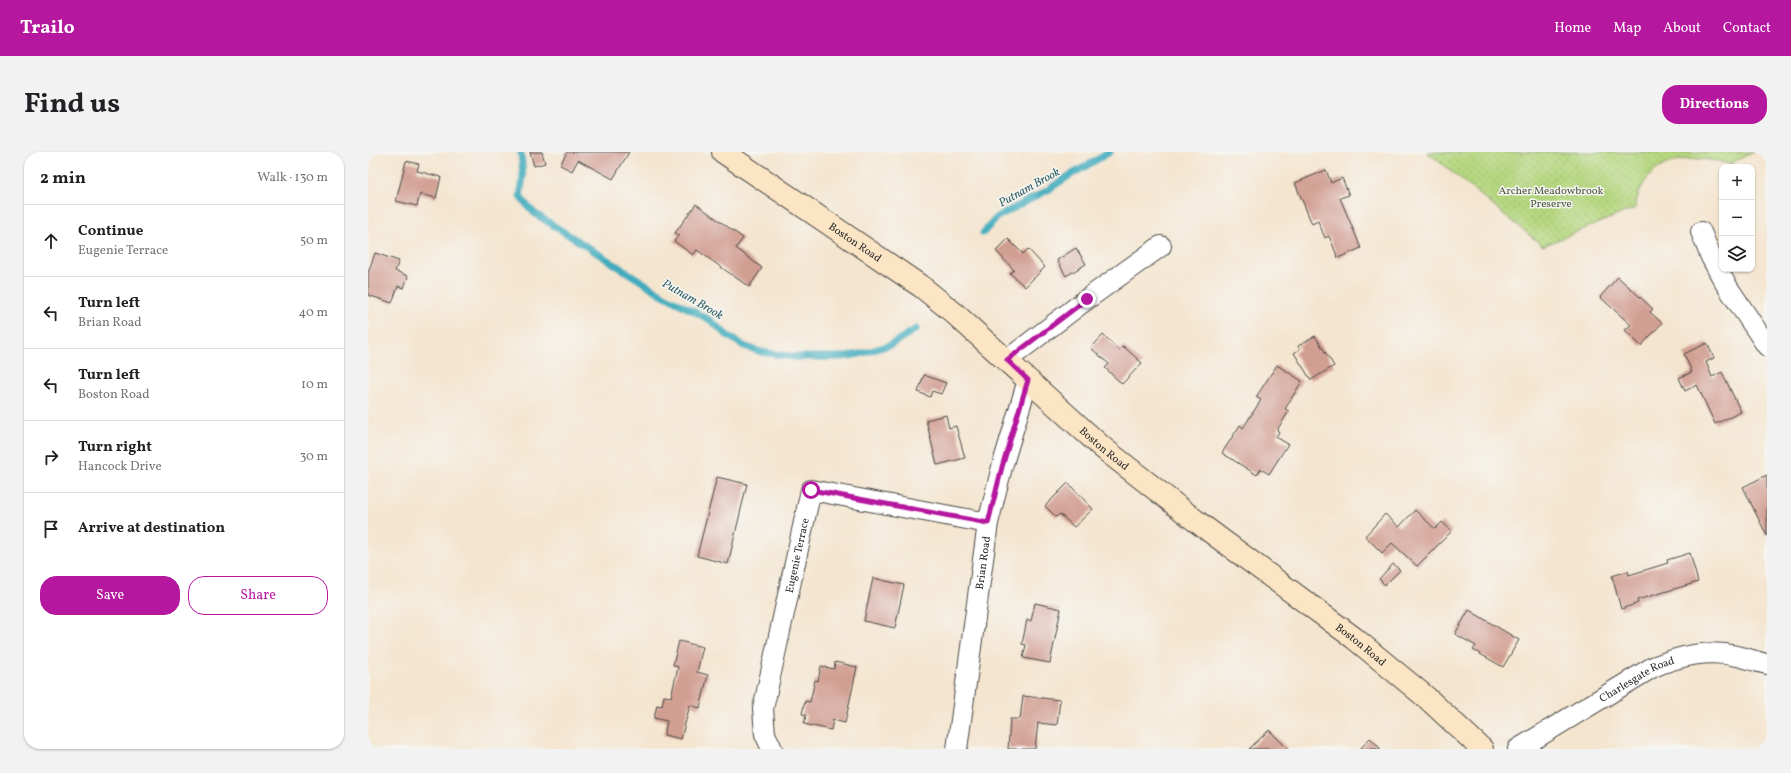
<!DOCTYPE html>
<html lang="en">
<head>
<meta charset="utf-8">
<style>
  :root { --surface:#fff; --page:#f2f2f2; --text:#202124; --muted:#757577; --line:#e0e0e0; --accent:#b5179e }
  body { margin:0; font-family:Vollkorn,serif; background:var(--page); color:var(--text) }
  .controls { position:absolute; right:12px; top:12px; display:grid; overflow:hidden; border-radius:8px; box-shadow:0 1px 3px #0004 }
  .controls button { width:36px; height:36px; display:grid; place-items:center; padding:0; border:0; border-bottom:1px solid var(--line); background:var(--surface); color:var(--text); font:20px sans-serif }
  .stop { position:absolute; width:12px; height:12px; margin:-9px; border:3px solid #b5179e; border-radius:50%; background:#fff }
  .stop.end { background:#b5179e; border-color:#fff; box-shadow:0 1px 4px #0008 }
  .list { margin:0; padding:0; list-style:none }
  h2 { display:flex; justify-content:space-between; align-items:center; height:52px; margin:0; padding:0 16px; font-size:17px }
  h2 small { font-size:13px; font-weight:400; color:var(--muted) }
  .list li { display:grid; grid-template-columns:26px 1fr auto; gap:12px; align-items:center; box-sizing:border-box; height:72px; padding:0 16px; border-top:1px solid var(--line) }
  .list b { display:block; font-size:15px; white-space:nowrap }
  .list p { margin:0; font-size:13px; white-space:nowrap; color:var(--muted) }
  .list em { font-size:13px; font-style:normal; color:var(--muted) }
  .actions { display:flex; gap:8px; padding:12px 16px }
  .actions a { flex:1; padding:9px 0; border:1px solid var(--accent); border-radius:16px; text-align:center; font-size:14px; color:var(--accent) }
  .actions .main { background:var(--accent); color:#fff }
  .icon { flex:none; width:22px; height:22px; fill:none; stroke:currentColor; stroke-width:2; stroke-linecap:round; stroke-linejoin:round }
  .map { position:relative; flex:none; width:1399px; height:597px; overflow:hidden; border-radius:16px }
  header { display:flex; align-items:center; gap:24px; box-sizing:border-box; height:56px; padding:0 20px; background:var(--accent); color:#fff }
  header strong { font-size:19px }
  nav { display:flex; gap:22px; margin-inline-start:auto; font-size:14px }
  .intro { display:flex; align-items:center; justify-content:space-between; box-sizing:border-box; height:96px; padding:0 24px }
  h1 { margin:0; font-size:28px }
  .button { padding:10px 18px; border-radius:16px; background:var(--accent); color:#fff; font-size:14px; font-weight:700 }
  main { display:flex; gap:24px; padding:0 24px }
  aside { flex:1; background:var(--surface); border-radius:16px; box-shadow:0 1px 3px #0004 }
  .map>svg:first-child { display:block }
  .park { fill:url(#park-dots); stroke:#708155 }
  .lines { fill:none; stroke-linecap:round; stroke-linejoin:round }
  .stream { stroke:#3facbd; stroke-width:7 }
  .building { fill:#d19e92 }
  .minor-casing { stroke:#494744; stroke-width:22 }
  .secondary-casing { stroke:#494744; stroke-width:24 }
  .minor { stroke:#fff; stroke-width:20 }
  .secondary { stroke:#fce5c4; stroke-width:22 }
  .route { stroke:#b5179e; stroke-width:5 }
  .labels { text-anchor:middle; stroke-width:3; stroke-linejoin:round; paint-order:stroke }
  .park-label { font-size:11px; fill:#4e5640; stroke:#f6f6f2 }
  .street-label { font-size:11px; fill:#2b2b2b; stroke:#f6f6f2 }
  .water-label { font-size:12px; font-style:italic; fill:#335f65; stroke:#f6f6f2 }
</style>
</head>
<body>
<header>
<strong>Trailo</strong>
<nav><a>Home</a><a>Map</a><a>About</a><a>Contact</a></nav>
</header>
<div class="intro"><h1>Find us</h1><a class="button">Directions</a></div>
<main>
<aside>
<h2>2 min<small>Walk · 130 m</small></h2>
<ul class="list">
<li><svg class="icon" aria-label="ahead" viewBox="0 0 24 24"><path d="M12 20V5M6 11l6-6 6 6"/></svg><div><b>Continue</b><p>Eugenie Terrace</p></div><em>50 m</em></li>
<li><svg class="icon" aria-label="left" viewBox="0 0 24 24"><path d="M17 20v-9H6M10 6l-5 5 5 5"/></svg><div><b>Turn left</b><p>Brian Road</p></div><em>40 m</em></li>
<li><svg class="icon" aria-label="left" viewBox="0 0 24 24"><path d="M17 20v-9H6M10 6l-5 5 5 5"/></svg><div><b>Turn left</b><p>Boston Road</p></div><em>10 m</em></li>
<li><svg class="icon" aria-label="right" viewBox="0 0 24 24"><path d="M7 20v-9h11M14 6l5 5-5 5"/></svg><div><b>Turn right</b><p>Hancock Drive</p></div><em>30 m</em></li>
<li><svg class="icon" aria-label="arrive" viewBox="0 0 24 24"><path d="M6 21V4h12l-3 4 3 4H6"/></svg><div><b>Arrive at destination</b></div></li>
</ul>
<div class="actions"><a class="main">Save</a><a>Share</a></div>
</aside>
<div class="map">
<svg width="1399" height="597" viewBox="0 0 1399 597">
  <defs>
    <pattern id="park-dots" width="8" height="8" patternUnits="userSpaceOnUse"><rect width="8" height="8" fill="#b5d77f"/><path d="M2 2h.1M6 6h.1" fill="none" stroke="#9cb96e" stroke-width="1.8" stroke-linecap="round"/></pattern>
  </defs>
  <rect width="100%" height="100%" fill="#f6f6f2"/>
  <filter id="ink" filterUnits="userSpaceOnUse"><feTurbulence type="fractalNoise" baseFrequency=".025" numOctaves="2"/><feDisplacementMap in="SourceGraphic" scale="8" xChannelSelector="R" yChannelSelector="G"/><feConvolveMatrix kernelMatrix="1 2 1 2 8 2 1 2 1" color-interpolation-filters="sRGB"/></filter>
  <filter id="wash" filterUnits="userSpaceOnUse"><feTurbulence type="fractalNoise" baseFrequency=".012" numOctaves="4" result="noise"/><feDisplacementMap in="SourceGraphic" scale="16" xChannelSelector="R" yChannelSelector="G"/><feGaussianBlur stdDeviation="0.9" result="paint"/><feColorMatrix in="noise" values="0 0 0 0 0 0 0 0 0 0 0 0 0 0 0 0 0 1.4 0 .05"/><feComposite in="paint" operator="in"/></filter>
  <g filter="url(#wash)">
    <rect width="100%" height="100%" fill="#f4e5cf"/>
    <path class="park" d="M 1059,0 L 1386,0 L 1361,12 C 1318,0 1275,7 1267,56 L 1175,94 Z"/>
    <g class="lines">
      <g class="stream">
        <path d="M 153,0 L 155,25 L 152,45 L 166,61 L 295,143 L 342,168 L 359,183 L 376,194 L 393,200 L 427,205 L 475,205 L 492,202 L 522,193 L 548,177"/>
        <path d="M 615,81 L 629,65 L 678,39 L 701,24 L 742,0"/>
      </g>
    </g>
    <g id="blocks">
      <g class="building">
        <path d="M 162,0 L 174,0 L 177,11 L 166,14 Z"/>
        <path d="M 199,0 L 261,0 L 245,27 L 210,8 L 204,19 L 192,13 Z"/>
        <path d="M 38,9 L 51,12 L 49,19 L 73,25 L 68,46 L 52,42 L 49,54 L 28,49 Z"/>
        <path d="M 958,18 L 963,31 L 974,26 L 981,43 L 972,46 L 993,96 L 970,106 L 961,84 L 957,86 L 950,69 L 944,72 L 927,31 Z"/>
        <path d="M 328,52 L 375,86 L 368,96 L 394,116 L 381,135 L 329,98 L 325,103 L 306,89 L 311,83 L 307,81 Z"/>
        <path d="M 640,87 L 655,102 L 660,97 L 677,115 L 657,135 L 642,121 L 646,118 L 628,99 Z"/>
        <path d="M 708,96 L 718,112 L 698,124 L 689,108 Z"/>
        <path d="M 7,101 L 31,109 L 27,119 L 40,124 L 36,136 L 30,134 L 24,151 L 0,143 L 0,121 Z"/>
        <path d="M 1250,125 L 1285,157 L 1282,160 L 1294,171 L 1273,194 L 1257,178 L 1263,173 L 1232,145 Z"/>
        <path d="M 735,183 L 751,198 L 755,194 L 774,211 L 754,232 L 737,216 L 741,212 L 723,196 Z"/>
        <path d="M 947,184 L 966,214 L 943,228 L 926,201 L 932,197 L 930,194 Z"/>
        <path d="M 1339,191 L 1346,206 L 1338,210 L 1344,225 L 1354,220 L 1373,260 L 1347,272 L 1329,233 L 1317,239 L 1311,226 L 1324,220 L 1316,202 Z"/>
        <path d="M 909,213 L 934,229 L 917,257 L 921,259 L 909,278 L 911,280 L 908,285 L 920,292 L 901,322 L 893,317 L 889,323 L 854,301 L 872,273 L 875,276 L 893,248 L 888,245 Z"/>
        <path d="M 556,223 L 578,231 L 573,242 L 564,239 L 562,245 L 550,240 Z"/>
        <path d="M 578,263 L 581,276 L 588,274 L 597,306 L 569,313 L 558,268 Z"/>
        <path d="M 1399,323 L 1399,384 L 1375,335 Z"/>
        <path d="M 349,325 L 379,332 L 360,412 L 329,404 Z"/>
        <path d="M 700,331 L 725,357 L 706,375 L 692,362 L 688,365 L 677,354 Z"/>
        <path d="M 1047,358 L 1067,377 L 1074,370 L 1084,379 L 1049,414 L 1024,391 L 1014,401 L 997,384 L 1017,362 L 1031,375 Z"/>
        <path d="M 1322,401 L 1330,430 L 1269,448 L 1270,451 L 1253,457 L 1244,424 L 1260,419 L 1261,423 L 1300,411 L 1299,408 Z"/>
        <path d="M 1025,412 L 1032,418 L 1017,433 L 1011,427 Z"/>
        <path d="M 505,426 L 536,433 L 527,476 L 496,469 Z"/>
        <path d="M 667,451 L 693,457 L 682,511 L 655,506 L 658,493 L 654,492 L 659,468 L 663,469 Z"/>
        <path d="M 1101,458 L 1151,488 L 1135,515 L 1105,498 L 1108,494 L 1087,482 Z"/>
        <path d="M 311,489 L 335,495 L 329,520 L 340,523 L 332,556 L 322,553 L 313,587 L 296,583 L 299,569 L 286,566 L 289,553 L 294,554 L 296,544 L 303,545 L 310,515 L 305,513 Z"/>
        <path d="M 467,510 L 489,515 L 477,571 L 465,568 L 463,578 L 436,572 L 438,563 L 434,562 L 437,549 L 442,550 L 447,528 L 450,529 L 453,514 L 466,517 Z"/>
        <path d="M 655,544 L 692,548 L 689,573 L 670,571 L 667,597 L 640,597 L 642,567 L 652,567 Z"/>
        <path d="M 901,578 L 920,597 L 881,597 Z"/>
        <path d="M 1002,586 L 1013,597 L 992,597 Z"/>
      </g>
    </g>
  </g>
  <g filter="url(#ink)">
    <use href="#blocks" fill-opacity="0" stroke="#494744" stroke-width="1"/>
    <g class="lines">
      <g class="minor-casing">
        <g id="minor">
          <path d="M 1333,80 L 1343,105 L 1357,131 L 1399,194"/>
          <path d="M 639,208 L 719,147 L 793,94"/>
          <path id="s1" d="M 404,597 L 397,582 L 395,557 L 443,338 L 620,371"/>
          <path id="s2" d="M 589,597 L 620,371 L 634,315 L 660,228"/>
          <path id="s3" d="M 1150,597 L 1285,515 C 1312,504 1340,497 1369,504 C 1379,506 1389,510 1399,512"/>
        </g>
      </g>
      <g class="secondary-casing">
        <g id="secondary">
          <path id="s4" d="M 355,0 L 554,135 L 586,161 L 735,296 L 828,369 L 986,486 L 1059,546 L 1114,597"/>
        </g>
      </g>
      <use href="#minor" class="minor"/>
      <use href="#secondary" class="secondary"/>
    </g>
  </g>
  <g class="lines" filter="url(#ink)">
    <path class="route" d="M 443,338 L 620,371 L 634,315 L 660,228 L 639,208 L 719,147"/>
  </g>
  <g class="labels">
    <g class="park-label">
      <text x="1183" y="42">Archer Meadowbrook<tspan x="1183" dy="13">Preserve</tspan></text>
    </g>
    <g class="street-label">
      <text dy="4" stroke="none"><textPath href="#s4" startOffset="160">Boston Road</textPath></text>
      <text dy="4" stroke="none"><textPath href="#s4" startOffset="484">Boston Road</textPath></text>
      <text dy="4" stroke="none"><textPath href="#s1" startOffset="199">Eugenie Terrace</textPath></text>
      <text dy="4" stroke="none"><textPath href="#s2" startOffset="188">Brian Road</textPath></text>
      <text dy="4" stroke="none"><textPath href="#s4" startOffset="807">Boston Road</textPath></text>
      <text dy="4" stroke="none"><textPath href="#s3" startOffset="138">Charlesgate Road</textPath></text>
    </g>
    <g class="water-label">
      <text transform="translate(661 35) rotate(-29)" y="4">Putnam Brook</text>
      <text transform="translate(325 147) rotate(30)" y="4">Putnam Brook</text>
    </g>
  </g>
</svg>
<div class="controls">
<button>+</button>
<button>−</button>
<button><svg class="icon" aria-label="layers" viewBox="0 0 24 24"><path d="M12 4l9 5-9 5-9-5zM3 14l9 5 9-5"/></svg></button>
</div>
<div class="stop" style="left:443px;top:338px"></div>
<div class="stop end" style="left:719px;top:147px"></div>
</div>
</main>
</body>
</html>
